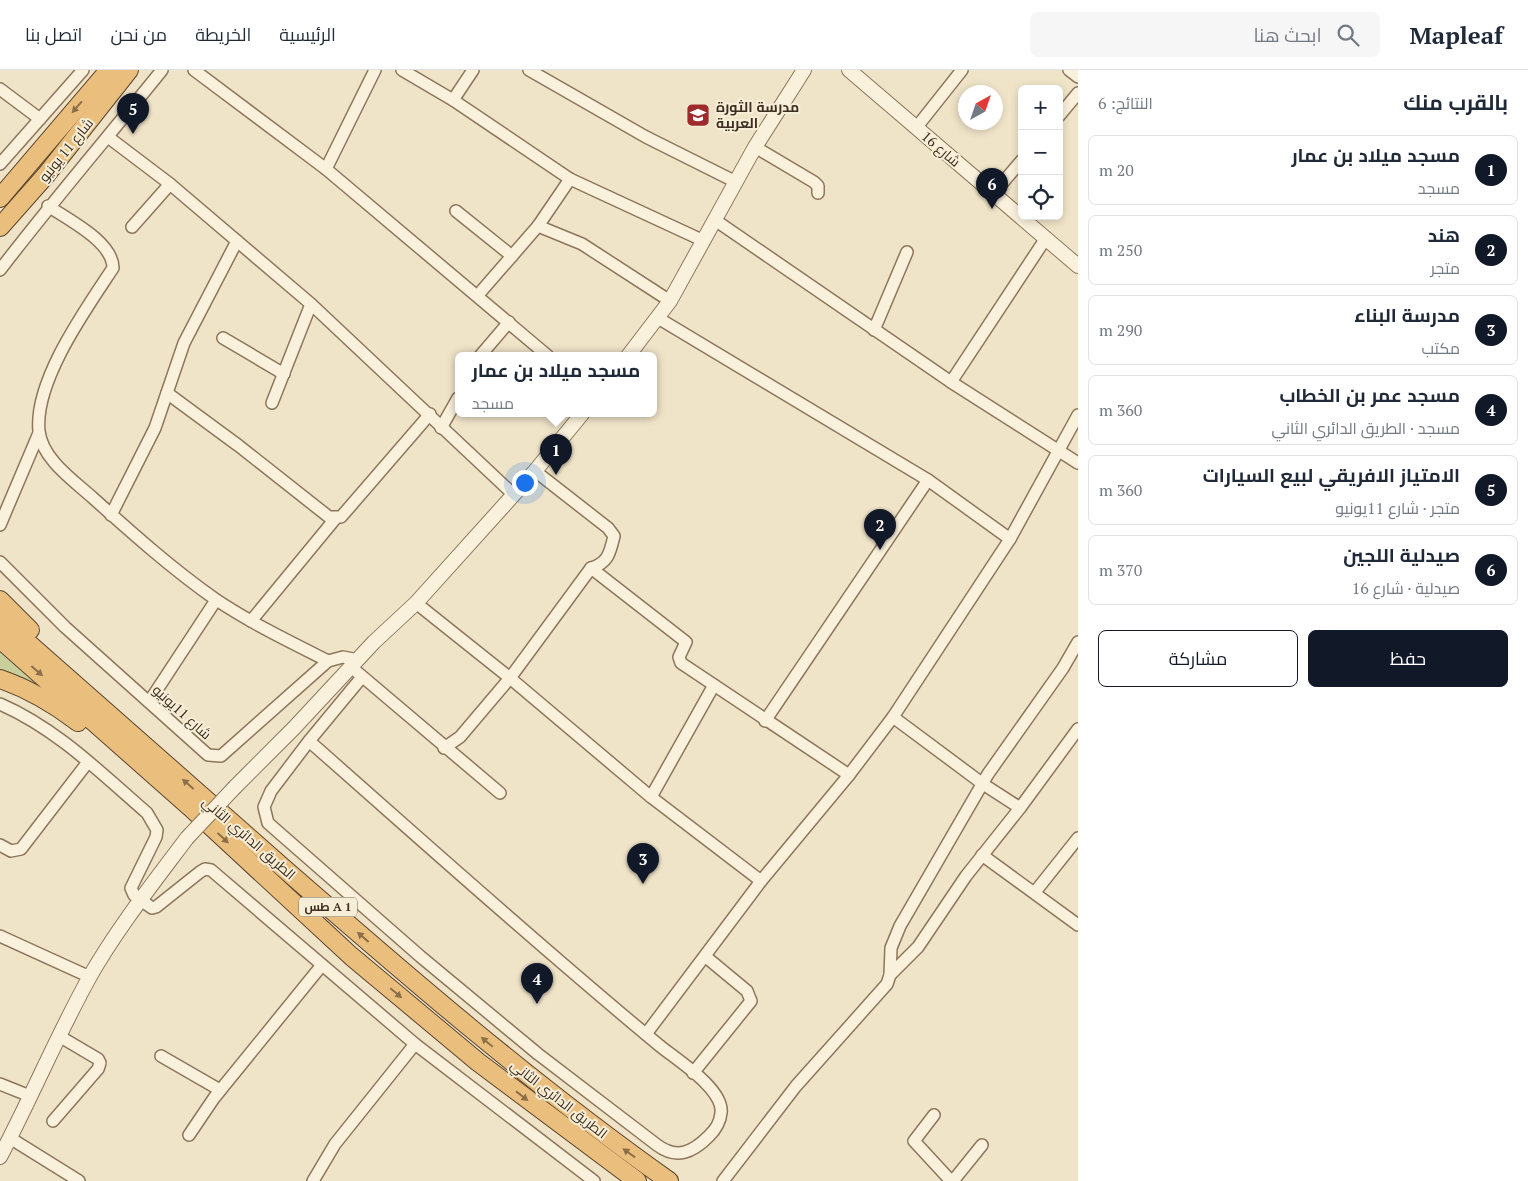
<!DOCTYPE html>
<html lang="ar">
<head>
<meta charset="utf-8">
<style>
  :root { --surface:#fff; --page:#f6f6f7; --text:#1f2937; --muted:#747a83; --line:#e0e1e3; --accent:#111827 }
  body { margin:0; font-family:"PT Serif",Cairo,serif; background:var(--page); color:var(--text); direction:rtl }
  .controls { position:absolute; right:15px; top:15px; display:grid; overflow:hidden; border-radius:8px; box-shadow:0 2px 8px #0003 }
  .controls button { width:45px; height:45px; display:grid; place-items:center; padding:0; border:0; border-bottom:1px solid var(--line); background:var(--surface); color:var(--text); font:25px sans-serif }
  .compass { position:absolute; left:958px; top:15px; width:45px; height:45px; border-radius:50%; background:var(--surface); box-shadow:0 2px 8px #0003; rotate:40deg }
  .you { position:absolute; left:524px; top:412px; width:18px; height:18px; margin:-12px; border:4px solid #fff; border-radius:50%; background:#1a73e8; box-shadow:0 0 0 8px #1a73e833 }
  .badge { display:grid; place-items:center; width:32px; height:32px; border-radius:50%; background:var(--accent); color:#fff; font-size:16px; font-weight:700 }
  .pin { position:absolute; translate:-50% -41px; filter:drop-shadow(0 1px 2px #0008) }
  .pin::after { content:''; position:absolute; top:26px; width:18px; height:15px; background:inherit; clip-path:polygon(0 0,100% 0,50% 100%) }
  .popup { position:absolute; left:455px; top:282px; width:202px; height:65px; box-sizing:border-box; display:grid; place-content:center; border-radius:8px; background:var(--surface); filter:drop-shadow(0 1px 4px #0005); font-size:16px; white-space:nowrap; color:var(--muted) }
  .popup b { font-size:19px; color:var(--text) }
  .popup::after { content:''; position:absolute; left:50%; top:100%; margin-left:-10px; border:10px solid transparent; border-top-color:var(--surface) }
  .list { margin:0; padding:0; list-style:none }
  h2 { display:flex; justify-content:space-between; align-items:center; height:65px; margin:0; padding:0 20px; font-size:21px }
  h2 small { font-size:16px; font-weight:400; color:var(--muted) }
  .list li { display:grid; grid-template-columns:32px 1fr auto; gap:15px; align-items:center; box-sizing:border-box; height:70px; margin:0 10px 10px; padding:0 10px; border:1px solid var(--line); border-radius:8px }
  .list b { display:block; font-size:19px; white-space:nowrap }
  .list p { margin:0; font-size:16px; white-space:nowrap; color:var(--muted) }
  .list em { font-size:16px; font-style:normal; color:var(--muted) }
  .actions { display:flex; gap:10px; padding:15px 20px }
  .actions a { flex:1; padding:11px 0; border:1px solid var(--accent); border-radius:8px; text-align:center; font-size:18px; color:var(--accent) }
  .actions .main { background:var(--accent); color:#fff }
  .icon { flex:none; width:28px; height:28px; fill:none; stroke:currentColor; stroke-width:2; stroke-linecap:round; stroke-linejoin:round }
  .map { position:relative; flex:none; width:1078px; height:1111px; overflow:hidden; direction:ltr }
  header { display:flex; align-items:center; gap:30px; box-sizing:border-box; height:70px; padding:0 25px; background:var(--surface); border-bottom:1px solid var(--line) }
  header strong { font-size:24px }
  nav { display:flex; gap:28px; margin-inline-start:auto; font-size:18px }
  .search { width:350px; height:45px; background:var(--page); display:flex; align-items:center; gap:12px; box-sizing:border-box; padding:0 18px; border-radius:8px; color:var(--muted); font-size:19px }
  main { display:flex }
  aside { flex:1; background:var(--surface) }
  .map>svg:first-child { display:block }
  .green { fill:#c9cf9b }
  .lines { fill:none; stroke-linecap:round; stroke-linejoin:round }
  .minor-casing { stroke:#8d765c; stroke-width:14 }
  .tertiary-casing { stroke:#8d765c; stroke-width:16 }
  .trunk-casing { stroke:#5b4430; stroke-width:20 }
  .minor { stroke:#faf1dc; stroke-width:11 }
  .tertiary { stroke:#faf1dc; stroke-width:14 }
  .trunk { stroke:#eabe7c; stroke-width:18 }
  .tertiary-bridge-casing { stroke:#8d765c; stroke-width:16; stroke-linecap:butt }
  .tertiary-bridge { stroke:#faf1dc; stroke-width:14 }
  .oneway { fill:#8b6f49 }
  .labels { text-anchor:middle; stroke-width:4; stroke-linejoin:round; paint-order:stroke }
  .shield { fill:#f7eed8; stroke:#756857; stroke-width:1 }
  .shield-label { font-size:12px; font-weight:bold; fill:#3d2e20 }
  .poi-label { font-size:14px; font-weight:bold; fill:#3d2e20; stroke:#f7eed8; text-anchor:start }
  .street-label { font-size:14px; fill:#3d2e20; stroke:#f7eed8 }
</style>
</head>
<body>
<header>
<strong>Mapleaf</strong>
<div class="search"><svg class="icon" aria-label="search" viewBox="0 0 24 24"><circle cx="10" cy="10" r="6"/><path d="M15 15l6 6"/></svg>ابحث هنا</div>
<nav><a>الرئيسية</a><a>الخريطة</a><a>من نحن</a><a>اتصل بنا</a></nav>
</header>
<main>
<aside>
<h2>بالقرب منك<small>النتائج: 6</small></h2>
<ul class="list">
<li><span class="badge">1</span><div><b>مسجد ميلاد بن عمار</b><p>مسجد</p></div><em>20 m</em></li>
<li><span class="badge">2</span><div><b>هند</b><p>متجر</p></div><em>250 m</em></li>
<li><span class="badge">3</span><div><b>مدرسة البناء</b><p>مكتب</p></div><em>290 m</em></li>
<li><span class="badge">4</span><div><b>مسجد عمر بن الخطاب</b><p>مسجد · الطريق الدائري الثاني</p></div><em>360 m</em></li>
<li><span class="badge">5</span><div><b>الامتياز الافريقي لبيع السيارات</b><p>متجر · شارع 11يونيو</p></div><em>360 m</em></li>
<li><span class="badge">6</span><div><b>صيدلية اللجين</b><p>صيدلية · شارع 16</p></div><em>370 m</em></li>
</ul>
<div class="actions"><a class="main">حفظ</a><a>مشاركة</a></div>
</aside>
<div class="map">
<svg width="1078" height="1111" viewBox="0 0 1078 1111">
  <rect width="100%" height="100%" fill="#f0e4c8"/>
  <path class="green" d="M 0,581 L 51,625 L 0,602 Z"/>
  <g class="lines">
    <g class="minor-casing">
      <g id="minor">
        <path d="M 194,0 L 326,99 L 548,286"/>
        <path d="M 402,0 L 453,30 L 570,109 L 704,171"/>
        <path d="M 529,0 L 646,67 L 736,112"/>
        <path d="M 1069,0 L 1078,7"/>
        <path d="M 0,19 L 40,49"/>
        <path d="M 453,30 L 473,0"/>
        <path d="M 1059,46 L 1078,23"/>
        <path d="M 916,58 L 962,0"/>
        <path d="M 108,67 L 170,114 L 311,234 L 514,425"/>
        <path d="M 755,77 L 814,112 L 818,116 L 818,123"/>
        <path d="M 0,94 L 83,0"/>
        <path d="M 326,99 L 375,0"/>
        <path d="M 993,124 L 1022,90"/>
        <path d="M 48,136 C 69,150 113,172 113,198 C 86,239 34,311 39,361 C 42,389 73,410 93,428 C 132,463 171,498 215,529 C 251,553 290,572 328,591"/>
        <path d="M 456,141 L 512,186"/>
        <path d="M 715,150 L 951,312 L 1078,393"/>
        <path d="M 538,156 L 570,109"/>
        <path d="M 132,157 L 170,114"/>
        <path d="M 0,200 C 52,132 108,67 162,0"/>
        <path d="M 478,225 L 538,156 L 582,174 L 670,231"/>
        <path d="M 658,248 L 928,410 L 1010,469"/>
        <path d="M 874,260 L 907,182"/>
        <path d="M 223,268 L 284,304"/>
        <path d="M 480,286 L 509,252"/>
        <path d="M 951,312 L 1046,168"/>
        <path d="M 167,323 L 239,376 L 329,447 L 341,447 L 430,344"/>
        <path d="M 272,333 L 311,234"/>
        <path d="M 441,358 L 458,328"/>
        <path d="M 535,401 L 608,458 L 614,466 C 610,483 608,493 591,498 L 686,572 L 679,587 L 681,593 L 849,705"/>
        <path d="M 111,445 L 155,358 L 184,273 L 237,171"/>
        <path d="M 0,455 L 39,363"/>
        <path d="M 0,492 L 65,557 L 208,685 L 221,686 L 328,591 L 343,587 L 358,590"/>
        <path d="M 416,533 L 510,608 L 651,727 L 761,811"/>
        <path d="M 251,551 L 335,449"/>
        <path d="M 357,602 L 500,723"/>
        <path d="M 149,632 L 216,530"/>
        <path d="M 0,634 C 56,658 102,704 147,743 L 157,760 L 156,767 L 131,818 L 134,825 L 152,838 L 156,837 L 200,802 L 205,799 L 211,800 L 415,974 L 594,1111"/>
        <path d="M 893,647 L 1010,469 L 1078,345"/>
        <path d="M 765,651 L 928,410"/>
        <path d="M 309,671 C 425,773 540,877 660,976 C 677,990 724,1019 721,1043 C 720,1053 716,1059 709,1066 C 693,1082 677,1090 657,1075 L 538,984 L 421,887 L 268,753 L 264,737 L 271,721 L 309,671 L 362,607"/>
        <path d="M 444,678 L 460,667 L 510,608 L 591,498"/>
        <path d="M 651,727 L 714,615"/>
        <path d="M 0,775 L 11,781 L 21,779 L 88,692"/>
        <path d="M 982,785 L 1078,855"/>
        <path d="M 1035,822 L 1078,768"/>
        <path d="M 0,866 L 90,907"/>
        <path d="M 890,905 L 918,877 L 966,806 L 1020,738 L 1078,659"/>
        <path d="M 646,964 L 761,811 L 849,705 L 893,647 L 983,714 L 1020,738"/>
        <path d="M 161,986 L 220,1020"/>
        <path d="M 693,1003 L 751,931 L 747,921 L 706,887"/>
        <path d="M 0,1014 L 30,1026"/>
        <path d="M 934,1045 L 914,1071 L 951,1111"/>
        <path d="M 53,1051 L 98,999 L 100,993 L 98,989 L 59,966"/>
        <path d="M 189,1065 L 214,1028 L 322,895"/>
        <path d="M 10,1068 L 79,1111"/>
        <path d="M 313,1111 L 335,1074 L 415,974"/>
        <path d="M 723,1111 L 796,1016 L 887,914 L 890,905 L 891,878 L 900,856 L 988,704 L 1063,598 L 1078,572"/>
        <path d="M 953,1111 L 982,1075"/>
      </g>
    </g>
    <g class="tertiary-casing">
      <g id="tertiary">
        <path d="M 849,0 L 1078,196"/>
        <path d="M 628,286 L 670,231 L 755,77 L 804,0"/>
        <path d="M 235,717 L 294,658 L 374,572 L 416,533 L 535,401 L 582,344"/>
        <path d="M 0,1087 C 31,1028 57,966 89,908 C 116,860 154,812 187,768"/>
      </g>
    </g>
    <g class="trunk-casing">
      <g id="trunk">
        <path d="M 0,128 L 109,0"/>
        <path d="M 0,157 L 46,105 L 129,0"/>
        <path d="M 0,530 L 30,560"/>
        <path d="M 0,548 C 93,631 187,713 280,795 C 406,905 532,1014 669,1111"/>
        <path d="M 0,569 L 190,737 L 351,886 L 478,992 L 637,1111"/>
        <path d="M 0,609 C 29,619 53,633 78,652"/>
      </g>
    </g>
    <use href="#minor" class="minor"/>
    <use href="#tertiary" class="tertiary"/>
    <use href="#trunk" class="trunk"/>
    <g class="tertiary-bridge-casing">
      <path id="tertiary-bridge" d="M 187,768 L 235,717"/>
    </g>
    <use href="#tertiary-bridge" class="tertiary-bridge"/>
  </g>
  <defs><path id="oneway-solid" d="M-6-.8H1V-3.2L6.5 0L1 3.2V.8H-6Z" transform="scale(1.25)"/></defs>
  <g class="oneway">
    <use href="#oneway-solid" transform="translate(77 37) rotate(131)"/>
    <use href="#oneway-solid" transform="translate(37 601) rotate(41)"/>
    <use href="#oneway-solid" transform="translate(188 714) rotate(-139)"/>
    <use href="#oneway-solid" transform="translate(223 768) rotate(43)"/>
    <use href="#oneway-solid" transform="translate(363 867) rotate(-139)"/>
    <use href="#oneway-solid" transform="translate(396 923) rotate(40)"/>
    <use href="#oneway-solid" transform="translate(487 972) rotate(-140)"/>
    <use href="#oneway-solid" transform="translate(522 1026) rotate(38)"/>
    <use href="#oneway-solid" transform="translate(629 1083) rotate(-144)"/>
  </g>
  <defs>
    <g id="school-square" transform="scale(1.25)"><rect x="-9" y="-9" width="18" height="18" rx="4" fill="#9e2a2b" stroke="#f7eed8"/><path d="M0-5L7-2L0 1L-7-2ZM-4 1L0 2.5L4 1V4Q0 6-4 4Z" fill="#fff"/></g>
  </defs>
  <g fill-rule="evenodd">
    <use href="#school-square" x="698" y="45"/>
  </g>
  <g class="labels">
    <rect class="shield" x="299" y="827.5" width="58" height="19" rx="4"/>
    <g class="shield-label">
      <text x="328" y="841">طس A 1</text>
    </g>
    <g class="poi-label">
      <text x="716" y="42">مدرسة الثورة<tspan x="716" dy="16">العربية</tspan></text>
    </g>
    <g class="street-label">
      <text transform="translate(941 79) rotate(41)" y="5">شارع 16</text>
      <text transform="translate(66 80) rotate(-51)" y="5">شارع 11 يونيو</text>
      <text transform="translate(182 642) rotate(42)" y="5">شارع 11يونيو</text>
      <text transform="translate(249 768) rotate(41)" y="5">الطريق الدائري الثاني</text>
      <text transform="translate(559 1029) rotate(38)" y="5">الطريق الدائري الثاني</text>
    </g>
  </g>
</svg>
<div class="controls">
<button>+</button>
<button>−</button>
<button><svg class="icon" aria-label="locate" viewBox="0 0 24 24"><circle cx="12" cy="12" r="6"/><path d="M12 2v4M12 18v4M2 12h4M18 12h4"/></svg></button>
</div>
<svg class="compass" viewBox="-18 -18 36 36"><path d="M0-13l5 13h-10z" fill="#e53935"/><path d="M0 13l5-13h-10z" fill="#747a83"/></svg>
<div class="you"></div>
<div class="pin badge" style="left:556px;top:405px">1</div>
<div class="popup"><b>مسجد ميلاد بن عمار</b>مسجد</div>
<div class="pin badge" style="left:880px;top:480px">2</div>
<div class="pin badge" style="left:643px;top:814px">3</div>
<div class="pin badge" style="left:537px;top:934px">4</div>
<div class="pin badge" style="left:133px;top:64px">5</div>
<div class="pin badge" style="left:992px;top:139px">6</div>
</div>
</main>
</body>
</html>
